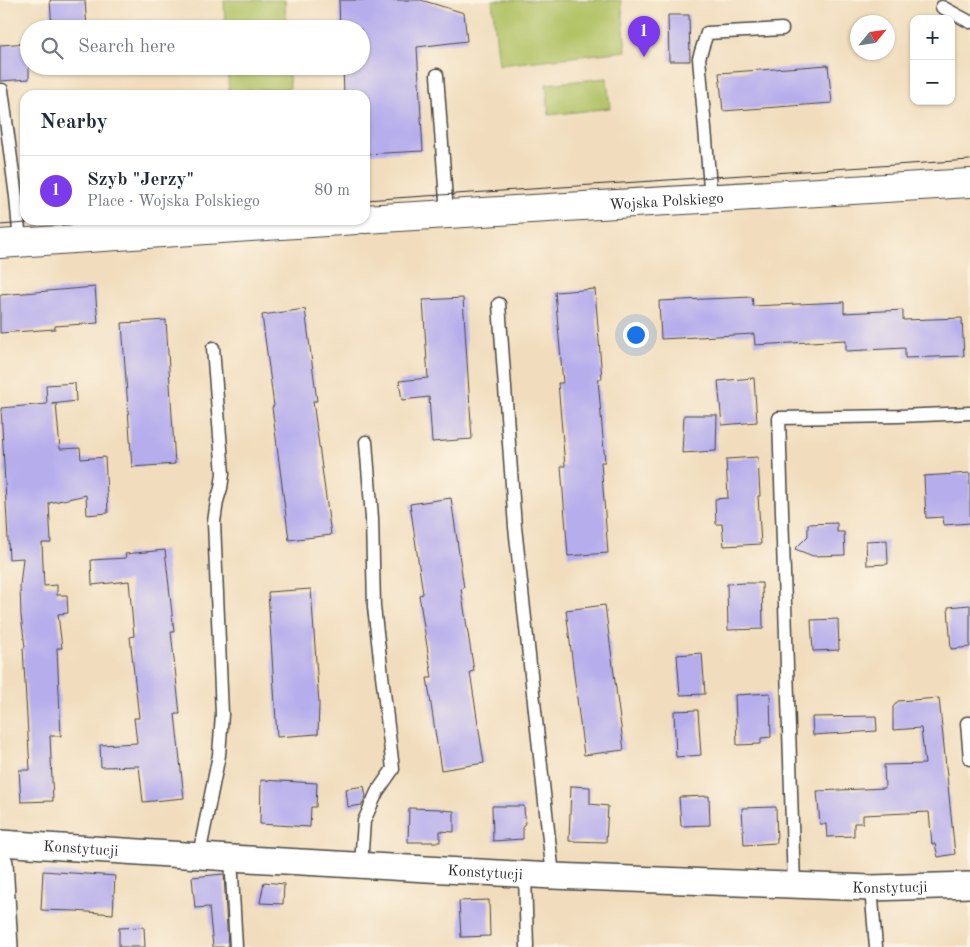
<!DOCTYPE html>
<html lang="en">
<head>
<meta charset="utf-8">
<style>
  :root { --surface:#fff; --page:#f2f2f3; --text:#1f2937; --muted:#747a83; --line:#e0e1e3; --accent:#7c3aed }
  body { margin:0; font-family:"Old Standard TT",serif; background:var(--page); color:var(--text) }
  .controls { position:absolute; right:15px; top:15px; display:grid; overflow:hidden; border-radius:10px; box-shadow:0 1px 4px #0004 }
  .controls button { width:45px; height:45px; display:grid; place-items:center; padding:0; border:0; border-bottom:1px solid var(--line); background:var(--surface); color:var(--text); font:25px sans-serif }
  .compass { position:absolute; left:850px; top:15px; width:45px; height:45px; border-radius:50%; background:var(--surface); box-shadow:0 1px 4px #0004; rotate:61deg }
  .you { position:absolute; left:635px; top:334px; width:18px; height:18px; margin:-12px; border:4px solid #fff; border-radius:50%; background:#1a73e8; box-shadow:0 0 0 8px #1a73e833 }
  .badge { display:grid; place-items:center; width:32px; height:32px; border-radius:50%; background:var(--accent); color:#fff; font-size:16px; font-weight:700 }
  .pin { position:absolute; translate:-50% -41px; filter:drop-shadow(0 1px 2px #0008) }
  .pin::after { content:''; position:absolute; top:26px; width:18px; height:15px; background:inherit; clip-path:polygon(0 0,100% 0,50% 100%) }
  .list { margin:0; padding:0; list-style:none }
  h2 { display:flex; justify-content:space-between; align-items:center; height:65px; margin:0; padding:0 20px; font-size:21px }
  h2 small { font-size:16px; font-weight:400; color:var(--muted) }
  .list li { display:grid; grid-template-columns:32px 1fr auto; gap:15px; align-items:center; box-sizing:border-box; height:70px; padding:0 20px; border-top:1px solid var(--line) }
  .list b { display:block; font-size:19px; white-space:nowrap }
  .list p { margin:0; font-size:16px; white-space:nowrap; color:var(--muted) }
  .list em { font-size:16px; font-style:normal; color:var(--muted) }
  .icon { flex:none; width:28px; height:28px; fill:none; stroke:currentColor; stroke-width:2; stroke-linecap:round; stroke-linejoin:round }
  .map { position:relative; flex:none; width:970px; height:947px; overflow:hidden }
  .search { position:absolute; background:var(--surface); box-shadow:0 1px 4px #0004; left:20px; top:20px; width:350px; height:55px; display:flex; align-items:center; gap:12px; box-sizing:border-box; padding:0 18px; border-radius:28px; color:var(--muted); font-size:19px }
  .panel { position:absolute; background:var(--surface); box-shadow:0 1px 4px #0004; left:20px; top:90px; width:350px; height:135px; border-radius:15px }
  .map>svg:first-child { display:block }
  .green { fill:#b1c265; stroke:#6e7648 }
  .building { fill:#b6aeec }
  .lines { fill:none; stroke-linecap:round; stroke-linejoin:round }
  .lane-casing { stroke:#494641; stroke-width:15 }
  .street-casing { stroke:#494641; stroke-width:28 }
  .secondary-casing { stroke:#494641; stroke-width:30 }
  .lane { stroke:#fff; stroke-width:12 }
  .street { stroke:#fff; stroke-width:25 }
  .secondary { stroke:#fff; stroke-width:28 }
  .tram { stroke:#2b2b2b; stroke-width:1 }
  .labels { text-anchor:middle; stroke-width:5; stroke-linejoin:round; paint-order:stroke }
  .street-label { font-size:15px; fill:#2b2b2b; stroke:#fcf5e5 }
</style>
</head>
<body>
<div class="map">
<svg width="970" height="947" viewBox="0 0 970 947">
  <rect width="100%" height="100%" fill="#fcf5e5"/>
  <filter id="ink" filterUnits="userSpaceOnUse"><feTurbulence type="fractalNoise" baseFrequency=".02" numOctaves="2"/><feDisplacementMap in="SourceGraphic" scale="10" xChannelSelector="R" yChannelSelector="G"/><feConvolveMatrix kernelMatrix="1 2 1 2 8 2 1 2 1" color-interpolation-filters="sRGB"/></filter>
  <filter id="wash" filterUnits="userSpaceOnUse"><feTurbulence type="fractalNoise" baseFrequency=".0096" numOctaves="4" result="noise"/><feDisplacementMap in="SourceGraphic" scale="20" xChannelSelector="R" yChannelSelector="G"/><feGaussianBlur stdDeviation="1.12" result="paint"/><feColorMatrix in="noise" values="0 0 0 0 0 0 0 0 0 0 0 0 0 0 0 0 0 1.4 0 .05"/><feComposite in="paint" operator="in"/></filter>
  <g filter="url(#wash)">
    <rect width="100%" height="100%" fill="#f1ddbd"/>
    <g class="green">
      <path d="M 224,0 L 285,0 L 286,29 L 225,29 Z"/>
      <path d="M 492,0 L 621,0 L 626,51 L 499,65 Z"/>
      <path d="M 227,66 L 288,66 L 290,88 L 229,92 Z"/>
      <path d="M 607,78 L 610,108 L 549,115 L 546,84 Z"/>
    </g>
    <g id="blocks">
      <g class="building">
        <path d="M 50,0 L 85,0 L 87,29 L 52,29 Z"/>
        <path d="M 339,0 L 421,0 L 464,13 L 467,41 L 417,47 L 423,151 L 365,154 L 365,94 L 344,95 L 343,66 L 361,66 L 361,29 L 340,29 Z"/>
        <path d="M 668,15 L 689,15 L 690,61 L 669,61 Z"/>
        <path d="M 29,43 L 29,79 L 0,81 L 0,45 Z"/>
        <path d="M 828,65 L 832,103 L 723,111 L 719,73 Z"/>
        <path d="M 95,287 L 98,323 L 55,326 L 55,329 L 0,333 L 0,295 Z"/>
        <path d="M 595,289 L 602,379 L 598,379 L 605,462 L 601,462 L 608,553 L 568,556 L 561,466 L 565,466 L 558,383 L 563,383 L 555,292 Z"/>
        <path d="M 752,297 L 753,306 L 844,302 L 844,313 L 903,310 L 903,320 L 962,318 L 964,356 L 905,358 L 905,348 L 846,351 L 846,340 L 755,345 L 754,334 L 661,339 L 659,301 Z"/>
        <path d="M 463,298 L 472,439 L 432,442 L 429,397 L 402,400 L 399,381 L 428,378 L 423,300 Z"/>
        <path d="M 305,309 L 317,401 L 313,401 L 331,535 L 289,540 L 272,407 L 274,406 L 262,315 Z"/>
        <path d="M 166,320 L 175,464 L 132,467 L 122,323 Z"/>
        <path d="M 754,378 L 757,422 L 722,425 L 718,381 Z"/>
        <path d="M 75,383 L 76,401 L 52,404 L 56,403 L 60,449 L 80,448 L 81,459 L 105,457 L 108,513 L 87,515 L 86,495 L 49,503 L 51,543 L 42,543 L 44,586 L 57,585 L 57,595 L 67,595 L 68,613 L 58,614 L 62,648 L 57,648 L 61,736 L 50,736 L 53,801 L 21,802 L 19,770 L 30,770 L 23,648 L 25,647 L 21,616 L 20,586 L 23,558 L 9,559 L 1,408 L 47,404 L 46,385 Z"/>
        <path d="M 684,415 L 717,415 L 716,451 L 682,453 Z"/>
        <path d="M 758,457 L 760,496 L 758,496 L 761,544 L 724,546 L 722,524 L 716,524 L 715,499 L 728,498 L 726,459 Z"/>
        <path d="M 970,473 L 970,523 L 944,525 L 943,517 L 926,518 L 924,476 Z"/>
        <path d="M 451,498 L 464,588 L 461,589 L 474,671 L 470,672 L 484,763 L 441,770 L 427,678 L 432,678 L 419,595 L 423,594 L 410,504 Z"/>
        <path d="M 837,523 L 837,532 L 844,532 L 845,555 L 813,556 L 795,549 L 808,536 L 808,524 Z"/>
        <path d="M 887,540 L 888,564 L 867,565 L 866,541 Z"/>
        <path d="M 165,550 L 174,632 L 171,632 L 180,714 L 175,714 L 184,798 L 143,802 L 139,766 L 101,767 L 100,745 L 137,743 L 134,718 L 139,718 L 130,637 L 134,636 L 129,581 L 92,585 L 91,560 L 126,558 L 125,554 Z"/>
        <path d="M 745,583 L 762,583 L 763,629 L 728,630 L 727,584 Z"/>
        <path d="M 311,589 L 319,704 L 318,734 L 277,737 L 268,592 Z"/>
        <path d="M 605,605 L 624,750 L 584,755 L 566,610 Z"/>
        <path d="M 970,605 L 970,647 L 951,649 L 948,607 Z"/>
        <path d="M 838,619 L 839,650 L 813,651 L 811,620 Z"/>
        <path d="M 702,653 L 705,694 L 680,695 L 677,655 Z"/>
        <path d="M 770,693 L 771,737 L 761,738 L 761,744 L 737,745 L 735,695 Z"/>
        <path d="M 939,698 L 955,854 L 938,857 L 935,844 L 932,844 L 929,812 L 863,815 L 863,823 L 854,823 L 854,836 L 827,837 L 826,824 L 820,824 L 817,791 L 885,788 L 884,765 L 925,764 L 921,728 L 893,730 L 893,707 L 898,701 Z"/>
        <path d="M 698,710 L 701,755 L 676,757 L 674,711 Z"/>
        <path d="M 876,716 L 877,731 L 813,735 L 812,717 Z"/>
        <path d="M 261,780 L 317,783 L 316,807 L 311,807 L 310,827 L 260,824 Z"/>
        <path d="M 364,786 L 366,797 L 362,805 L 348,807 L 346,789 Z"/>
        <path d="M 571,786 L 590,787 L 590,804 L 608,806 L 606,842 L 569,841 Z"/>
        <path d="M 709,796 L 710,825 L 681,826 L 679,797 Z"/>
        <path d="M 492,806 L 524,806 L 525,823 L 523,826 L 523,839 L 493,841 Z"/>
        <path d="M 776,807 L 777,843 L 744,845 L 742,808 Z"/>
        <path d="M 409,808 L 441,809 L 441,810 L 454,811 L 454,832 L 440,831 L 440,842 L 408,842 Z"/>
        <path d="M 43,871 L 115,876 L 113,914 L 75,911 L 41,910 Z"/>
        <path d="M 224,874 L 228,947 L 213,947 L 209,907 L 195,908 L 192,877 Z"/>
        <path d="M 264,882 L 284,884 L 283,904 L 260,903 Z"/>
        <path d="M 489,900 L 490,936 L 461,937 L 459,901 Z"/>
        <path d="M 144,927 L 145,947 L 119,947 L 119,928 Z"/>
      </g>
    </g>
  </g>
  <g filter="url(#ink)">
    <use href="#blocks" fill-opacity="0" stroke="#494641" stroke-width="1"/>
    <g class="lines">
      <g class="lane-casing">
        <g id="lane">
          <path d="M 942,7 L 970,22"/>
          <path d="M 437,75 L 447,214"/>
          <path d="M 0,90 L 2,90 L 16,197 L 20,242"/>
          <path d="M 711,199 L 699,58 L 707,33 L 782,29"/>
          <path d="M 499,304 L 515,527 L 553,876"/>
          <path d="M 970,723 L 967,723 L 970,759"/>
          <path d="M 199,855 L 219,755 L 222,714 L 214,522 L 217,501 L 221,488 L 223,474 L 213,348"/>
          <path d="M 231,858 L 236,947"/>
          <path d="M 361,865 L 364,821 L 377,792 L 393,769 L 374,607 L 372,518 L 366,442"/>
          <path d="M 525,874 L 527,947"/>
          <path d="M 794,885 L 779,418 L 899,416 L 970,413"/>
          <path d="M 871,888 L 876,947"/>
        </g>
      </g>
      <g class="street-casing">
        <g id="street">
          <path id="s1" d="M 0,843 L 231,858 L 553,876 L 871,888 L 970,885"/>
          <path d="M 0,863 L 5,947"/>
        </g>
      </g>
      <g class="secondary-casing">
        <g id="secondary">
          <path id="s2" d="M 365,219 L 970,183"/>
          <path d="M 0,244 L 356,220"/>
        </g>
      </g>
      <use href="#lane" class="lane"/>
      <use href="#street" class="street"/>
      <use href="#secondary" class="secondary"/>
      <g class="tram">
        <path d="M 365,200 L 970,160"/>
        <path d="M 0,225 L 67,220"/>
      </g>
    </g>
  </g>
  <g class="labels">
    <g class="street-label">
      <text dy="5" stroke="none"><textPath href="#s2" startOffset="302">Wojska Polskiego</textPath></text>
      <text dy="5" stroke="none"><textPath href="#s1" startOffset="81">Konstytucji</textPath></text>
      <text dy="5" stroke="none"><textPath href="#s1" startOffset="486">Konstytucji</textPath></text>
      <text dy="5" stroke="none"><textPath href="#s1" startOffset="891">Konstytucji</textPath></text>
    </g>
  </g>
</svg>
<div class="controls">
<button>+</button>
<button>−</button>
</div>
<svg class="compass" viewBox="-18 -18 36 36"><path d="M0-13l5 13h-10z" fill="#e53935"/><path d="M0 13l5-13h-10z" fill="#747a83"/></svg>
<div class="you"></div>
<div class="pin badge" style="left:644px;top:57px">1</div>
<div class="search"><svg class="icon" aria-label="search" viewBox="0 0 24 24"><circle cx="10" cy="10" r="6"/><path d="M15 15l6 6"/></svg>Search here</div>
<section class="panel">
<h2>Nearby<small></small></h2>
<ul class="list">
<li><span class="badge">1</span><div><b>Szyb &quot;Jerzy&quot;</b><p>Place · Wojska Polskiego</p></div><em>80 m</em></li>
</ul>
</section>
</div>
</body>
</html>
